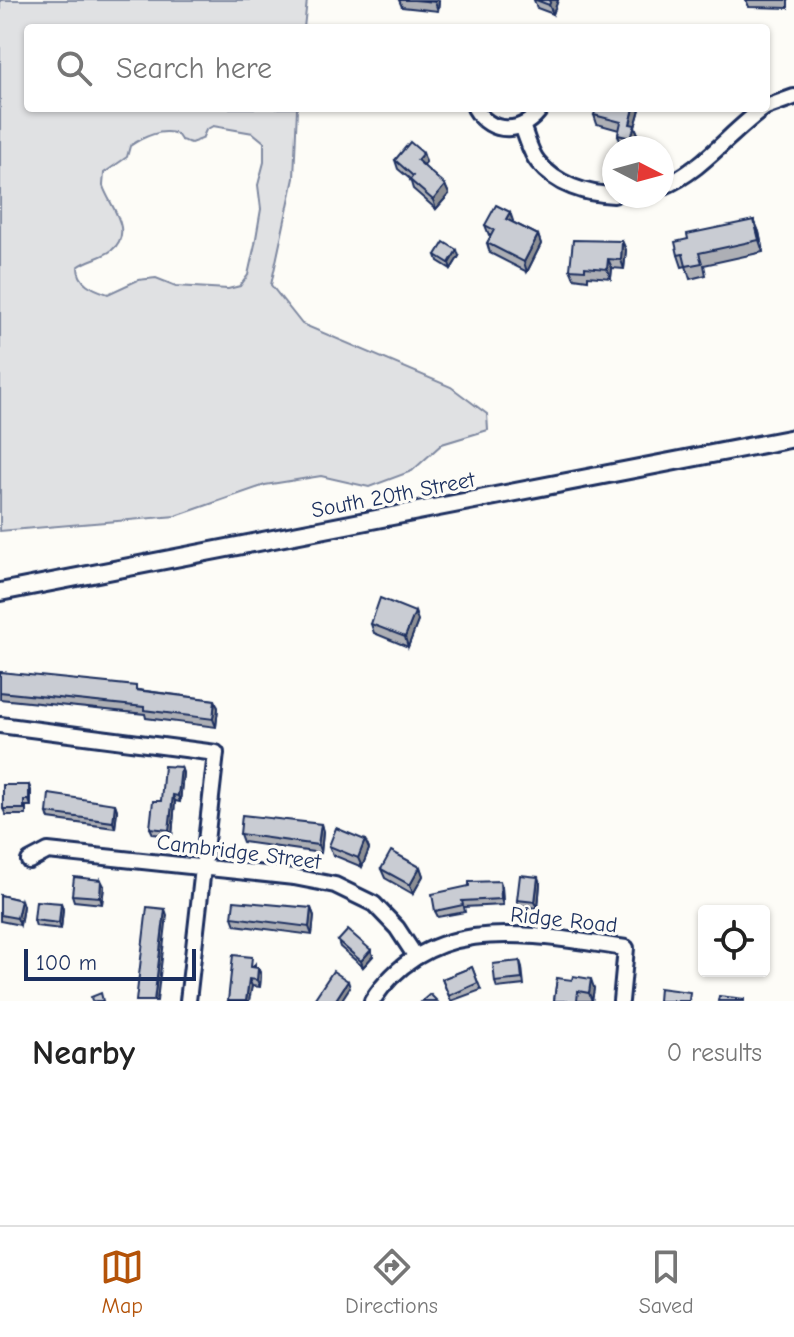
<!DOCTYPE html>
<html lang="en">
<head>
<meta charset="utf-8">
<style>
  :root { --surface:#fff; --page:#f2f2f2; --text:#222; --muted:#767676; --line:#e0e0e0; --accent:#b45309 }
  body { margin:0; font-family:"Comic Neue",sans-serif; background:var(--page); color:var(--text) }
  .controls { position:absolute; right:24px; bottom:24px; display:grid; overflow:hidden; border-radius:8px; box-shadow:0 2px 6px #0004 }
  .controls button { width:72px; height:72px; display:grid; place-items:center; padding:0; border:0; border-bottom:2px solid var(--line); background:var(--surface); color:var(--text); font:40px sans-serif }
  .compass { position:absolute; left:602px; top:136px; width:72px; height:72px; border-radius:50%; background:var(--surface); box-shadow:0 2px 6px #0004; rotate:96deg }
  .scale { position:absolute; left:24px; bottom:20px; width:172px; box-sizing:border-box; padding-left:8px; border:4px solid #1b2f5e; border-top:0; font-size:22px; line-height:28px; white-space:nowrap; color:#1b2f5e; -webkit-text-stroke:6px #fdfcf7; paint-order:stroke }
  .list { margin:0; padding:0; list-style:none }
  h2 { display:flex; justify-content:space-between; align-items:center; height:104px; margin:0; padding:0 32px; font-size:34px }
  h2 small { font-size:26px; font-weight:400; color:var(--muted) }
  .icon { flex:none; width:44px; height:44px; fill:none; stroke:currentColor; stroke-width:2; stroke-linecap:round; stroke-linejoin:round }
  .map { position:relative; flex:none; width:794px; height:1001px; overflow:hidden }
  .search { position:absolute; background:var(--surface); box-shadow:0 2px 6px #0004; left:24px; right:24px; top:24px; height:88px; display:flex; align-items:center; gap:20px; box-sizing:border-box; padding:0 28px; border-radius:8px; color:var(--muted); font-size:30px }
  .sheet { height:224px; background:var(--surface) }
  nav { display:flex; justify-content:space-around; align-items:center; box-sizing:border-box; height:112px; border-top:2px solid var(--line); background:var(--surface); font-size:22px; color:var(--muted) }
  nav a { display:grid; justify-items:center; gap:4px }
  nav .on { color:var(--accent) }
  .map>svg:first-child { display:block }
  .green { fill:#e0e1e3; stroke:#7e88a0; stroke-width:2; fill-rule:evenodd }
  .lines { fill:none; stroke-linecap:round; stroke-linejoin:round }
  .minor-casing { stroke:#1b2f5e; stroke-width:20 }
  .major-casing { stroke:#1b2f5e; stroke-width:22 }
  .minor { stroke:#fdfcf7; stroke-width:14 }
  .major { stroke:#fdfcf7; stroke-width:16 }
  .wall { fill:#adafb5; stroke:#1b2f5e; stroke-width:2 }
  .shaded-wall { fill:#8d8f94; stroke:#1b2f5e; stroke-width:2 }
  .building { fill:#c9ccd3; stroke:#1b2f5e; stroke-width:2 }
  .labels { text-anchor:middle; stroke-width:7; stroke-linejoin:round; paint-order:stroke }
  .street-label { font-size:22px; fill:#1b2f5e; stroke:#fdfcf7 }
</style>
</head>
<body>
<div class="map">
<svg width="794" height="1001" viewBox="0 0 794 1001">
  <rect width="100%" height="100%" fill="#fdfcf7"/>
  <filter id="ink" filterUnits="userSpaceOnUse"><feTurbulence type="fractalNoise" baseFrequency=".0125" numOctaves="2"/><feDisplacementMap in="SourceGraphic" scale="16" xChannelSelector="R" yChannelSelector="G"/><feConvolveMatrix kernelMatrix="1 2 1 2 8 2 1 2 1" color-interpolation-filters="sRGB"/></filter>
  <g filter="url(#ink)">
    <path class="green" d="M 0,0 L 307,0 L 304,28 L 28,28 L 28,108 L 297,108 L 294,178 L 271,285 L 302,324 L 451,387 L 487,414 L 488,430 L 442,444 L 412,471 L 369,487 L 321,476 L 265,485 L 176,516 L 0,531 ZM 213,126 L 253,133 L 264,142 L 264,162 L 258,185 L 261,209 L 255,244 L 248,275 L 240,286 L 228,289 L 176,286 L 156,278 L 138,280 L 108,294 C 94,289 78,284 78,267 C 88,259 102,258 112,250 C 135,231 109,205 103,186 C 103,184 104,175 104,173 L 127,157 L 130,146 C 143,137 162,128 177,134 L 181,140 L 191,143 L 202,139 L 206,130 Z"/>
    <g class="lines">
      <g class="minor-casing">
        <g id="minor">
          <path d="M 766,107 L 794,97"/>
          <path d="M 475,108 C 491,136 524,134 541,108"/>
          <path d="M 522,126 C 527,137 530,153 538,162 C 556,185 586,194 614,195"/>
          <path d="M 662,187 C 702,171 729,133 764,108"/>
          <path d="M 0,725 L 216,753 L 188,1001"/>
          <path d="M 29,861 L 48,851 L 294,877 L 335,885 L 374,904 L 397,928 L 416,957"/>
          <path d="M 372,1001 C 432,909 536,936 626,948 L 621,1001"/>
        </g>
      </g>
      <g class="major-casing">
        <path id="major" d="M 0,592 L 794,438"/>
      </g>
      <use href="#minor" class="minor"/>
      <use href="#major" class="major"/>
    </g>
    <g class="wall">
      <path d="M 399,0 L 439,0 L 438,11 L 402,7 Z"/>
      <path d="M 534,0 L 558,0 L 553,14 L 537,8 Z"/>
      <path d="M 746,0 L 788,0 L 788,8 L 749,7 Z"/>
      <path d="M 640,109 L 635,127 L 638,134 L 634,147 L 621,144 L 618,135 L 619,130 L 597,124 L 594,115 Z"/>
      <path d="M 423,153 L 426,162 L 423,166 L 445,185 L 449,194 L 436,209 L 413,189 L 410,179 L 398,169 L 395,160 Z"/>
      <path d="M 510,212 L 512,222 L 538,235 L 541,244 L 527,272 L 490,253 L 487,243 L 491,236 L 489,235 L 485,225 Z"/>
      <path d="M 754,220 L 759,232 L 763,252 L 704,265 L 706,275 L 690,279 L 686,266 L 682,267 L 678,255 L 688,239 Z"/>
      <path d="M 622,241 L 626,250 L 624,269 L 612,268 L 611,278 L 588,276 L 588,280 L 574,278 L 570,269 Z"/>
      <path d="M 436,255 L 459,256 L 451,269 L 438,261 Z"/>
      <path d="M 415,612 L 418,621 L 408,647 L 374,633 L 371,624 Z"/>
      <path d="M 0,672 L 215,700 L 218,708 L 216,727 L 146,718 L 145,714 L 0,699 Z"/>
      <path d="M 181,767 L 183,773 L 180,802 L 175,801 L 172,836 L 153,834 L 150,828 L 161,801 Z"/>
      <path d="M 29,785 L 31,791 L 31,806 L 26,806 L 26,815 L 6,815 L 3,809 Z"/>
      <path d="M 115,804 L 117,810 L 115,828 L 49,819 L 47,813 Z"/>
      <path d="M 321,824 L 323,832 L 321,853 L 243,842 L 240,834 Z"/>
      <path d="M 365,840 L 369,849 L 362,867 L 333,855 L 329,846 Z"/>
      <path d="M 420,867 L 423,876 L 413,894 L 385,878 L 381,869 Z"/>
      <path d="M 540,883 L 538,908 L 519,906 L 517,900 Z"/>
      <path d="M 104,886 L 102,904 L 74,901 L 72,895 Z"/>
      <path d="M 502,887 L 503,905 L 464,907 L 465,912 L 438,917 L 435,911 Z"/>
      <path d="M 0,895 L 21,900 L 23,906 L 20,925 L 0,921 Z"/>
      <path d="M 61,903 L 63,909 L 61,929 L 36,926 L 34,920 Z"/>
      <path d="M 311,908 L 314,916 L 312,935 L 235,925 L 232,917 Z"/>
      <path d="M 338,941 L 371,950 L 373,956 L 363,967 L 340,947 Z"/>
      <path d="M 520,961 L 522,967 L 524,985 L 497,988 L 495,982 Z"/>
      <path d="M 255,964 L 255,968 L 258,968 L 261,975 L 260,987 L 252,986 L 250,992 L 228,1001 Z"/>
      <path d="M 472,967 L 481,990 L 451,1001 L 442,979 Z"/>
      <path d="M 557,978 L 594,988 L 592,1001 L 554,1001 Z"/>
    </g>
    <g class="shaded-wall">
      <path d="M 435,0 L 439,0 L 438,11 L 435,2 Z"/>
      <path d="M 551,0 L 558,0 L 553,14 L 549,5 Z"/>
      <path d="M 634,108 L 640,108 L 640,109 L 635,127 L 638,134 L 634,147 L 631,138 L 630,124 Z"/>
      <path d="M 423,153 L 426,162 L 420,169 L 417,160 Z"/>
      <path d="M 445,185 L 449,194 L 436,209 L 433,200 Z"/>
      <path d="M 510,212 L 513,221 L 509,228 L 506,219 Z"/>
      <path d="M 754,220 L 759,232 L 763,252 L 759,240 Z"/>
      <path d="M 538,235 L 541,244 L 527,272 L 524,262 Z"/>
      <path d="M 622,241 L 626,250 L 624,269 L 621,260 Z"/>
      <path d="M 457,250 L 459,256 L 451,269 L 449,263 Z"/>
      <path d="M 608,259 L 612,268 L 611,278 L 607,269 Z"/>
      <path d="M 415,612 L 418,621 L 408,647 L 405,637 Z"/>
      <path d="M 215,700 L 218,708 L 216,727 L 213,719 Z"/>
      <path d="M 181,767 L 183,773 L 180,802 L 178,796 Z"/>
      <path d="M 29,785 L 31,791 L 31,806 L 29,800 Z"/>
      <path d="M 173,795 L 175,801 L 172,836 L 169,830 Z"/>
      <path d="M 115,804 L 117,810 L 115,828 L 113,822 Z"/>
      <path d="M 321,824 L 323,832 L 321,853 L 318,845 Z"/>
      <path d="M 365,840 L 369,849 L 362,867 L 358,858 Z"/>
      <path d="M 420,867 L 423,876 L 413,894 L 410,885 Z"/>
      <path d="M 538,877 L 540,883 L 538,908 L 535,902 Z"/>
      <path d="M 101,880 L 104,886 L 102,904 L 100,897 Z"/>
      <path d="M 500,881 L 502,887 L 503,905 L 501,899 Z"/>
      <path d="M 21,900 L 23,906 L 20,925 L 17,918 Z"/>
      <path d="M 61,903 L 63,909 L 61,929 L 59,923 Z"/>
      <path d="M 311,908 L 314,916 L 312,935 L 309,927 Z"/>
      <path d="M 165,909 L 167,915 L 157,1001 L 154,1001 Z"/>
      <path d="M 371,950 L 373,956 L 363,967 L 361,961 Z"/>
      <path d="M 258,968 L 261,975 L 260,987 L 257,980 Z"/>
      <path d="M 249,979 L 252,986 L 249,1001 L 246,1001 Z"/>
      <path d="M 591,979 L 594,988 L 592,1001 L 589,993 Z"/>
      <path d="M 348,981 L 350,987 L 341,1001 L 335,1001 Z"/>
    </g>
    <g class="building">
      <path d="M 414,0 L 435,0 L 435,2 Z"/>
      <path d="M 536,0 L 551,0 L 549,5 Z"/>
      <path d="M 596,108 L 634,108 L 630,124 L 635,125 L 631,138 L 618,135 L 621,122 L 594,115 Z"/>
      <path d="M 410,142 L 423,153 L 417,160 L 445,185 L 433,200 L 410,180 L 413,176 L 395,160 Z"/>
      <path d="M 496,205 L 510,212 L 506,219 L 538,235 L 524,262 L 487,243 L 494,230 L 485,225 Z"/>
      <path d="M 754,220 L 759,240 L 699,253 L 702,263 L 686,266 L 683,254 L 678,255 L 675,242 L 688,239 L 687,234 Z"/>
      <path d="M 573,240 L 622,241 L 621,260 L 608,259 L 607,269 L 585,267 L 585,270 L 570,269 Z"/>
      <path d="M 444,242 L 457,250 L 449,263 L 436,255 Z"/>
      <path d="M 380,598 L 415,612 L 405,637 L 371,624 Z"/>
      <path d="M 0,672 L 136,686 L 136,690 L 215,700 L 213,719 L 144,710 L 144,707 L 0,692 Z"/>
      <path d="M 164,766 L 181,767 L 178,796 L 173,795 L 169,830 L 150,828 L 153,801 L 161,801 Z"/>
      <path d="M 3,785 L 29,785 L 29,800 L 24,800 L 24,809 L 3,809 Z"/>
      <path d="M 49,794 L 115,804 L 113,822 L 47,813 Z"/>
      <path d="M 242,815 L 321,824 L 318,845 L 240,834 Z"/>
      <path d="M 336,828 L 365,840 L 358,858 L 329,846 Z"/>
      <path d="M 391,851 L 420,867 L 410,885 L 381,869 Z"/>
      <path d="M 520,875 L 538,877 L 535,902 L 517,900 Z"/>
      <path d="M 74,877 L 101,880 L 100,897 L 72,895 Z"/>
      <path d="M 500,881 L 501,899 L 462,901 L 463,905 L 435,911 L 432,894 L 469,886 L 469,882 Z"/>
      <path d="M 0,895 L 21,900 L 17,918 L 0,915 Z"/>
      <path d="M 36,901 L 61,903 L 59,923 L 34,920 Z"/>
      <path d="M 234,901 L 311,908 L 309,927 L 232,917 Z"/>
      <path d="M 147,907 L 165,909 L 154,1001 L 136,1001 Z"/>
      <path d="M 348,930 L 371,950 L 361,961 L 338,941 Z"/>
      <path d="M 233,955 L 252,957 L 251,967 L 258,968 L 257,980 L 249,979 L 246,1001 L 228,1001 Z"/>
      <path d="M 520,961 L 522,979 L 495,982 L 493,964 Z"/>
      <path d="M 472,967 L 478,983 L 449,996 L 442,979 Z"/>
      <path d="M 333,971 L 348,981 L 335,1001 L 313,1001 Z"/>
      <path d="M 573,976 L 591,979 L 589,993 L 578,991 L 577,1001 L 554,1001 L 557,978 L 572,980 Z"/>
      <path d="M 659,988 L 690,992 L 689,1001 L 658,1001 Z"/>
      <path d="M 101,993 L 103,1001 L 92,1001 L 91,997 Z"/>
      <path d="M 430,994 L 437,1001 L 422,1001 Z"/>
      <path d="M 719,996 L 744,999 L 744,1001 L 718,1001 Z"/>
    </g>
  </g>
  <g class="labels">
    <g class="street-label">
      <text transform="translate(393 494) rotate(-11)" y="8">South 20th Street</text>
      <text transform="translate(239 851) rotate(7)" y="8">Cambridge Street</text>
      <text transform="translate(564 919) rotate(6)" y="8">Ridge Road</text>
    </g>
  </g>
</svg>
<div class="controls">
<button><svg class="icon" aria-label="locate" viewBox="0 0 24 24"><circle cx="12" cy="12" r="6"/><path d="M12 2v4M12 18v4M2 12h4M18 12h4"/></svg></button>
</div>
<svg class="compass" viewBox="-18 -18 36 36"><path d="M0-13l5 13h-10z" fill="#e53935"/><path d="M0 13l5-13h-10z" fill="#767676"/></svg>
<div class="scale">100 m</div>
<div class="search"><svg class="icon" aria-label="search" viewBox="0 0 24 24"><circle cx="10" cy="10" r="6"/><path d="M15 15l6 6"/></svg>Search here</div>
</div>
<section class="sheet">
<h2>Nearby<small>0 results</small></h2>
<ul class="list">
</ul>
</section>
<nav>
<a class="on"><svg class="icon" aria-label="map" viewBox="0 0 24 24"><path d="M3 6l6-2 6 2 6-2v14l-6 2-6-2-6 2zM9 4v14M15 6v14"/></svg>Map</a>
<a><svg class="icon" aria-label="directions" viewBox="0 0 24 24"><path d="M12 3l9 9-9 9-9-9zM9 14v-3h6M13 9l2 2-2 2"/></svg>Directions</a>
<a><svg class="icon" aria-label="saved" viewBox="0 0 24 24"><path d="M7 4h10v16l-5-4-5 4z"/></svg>Saved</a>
</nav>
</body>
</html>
